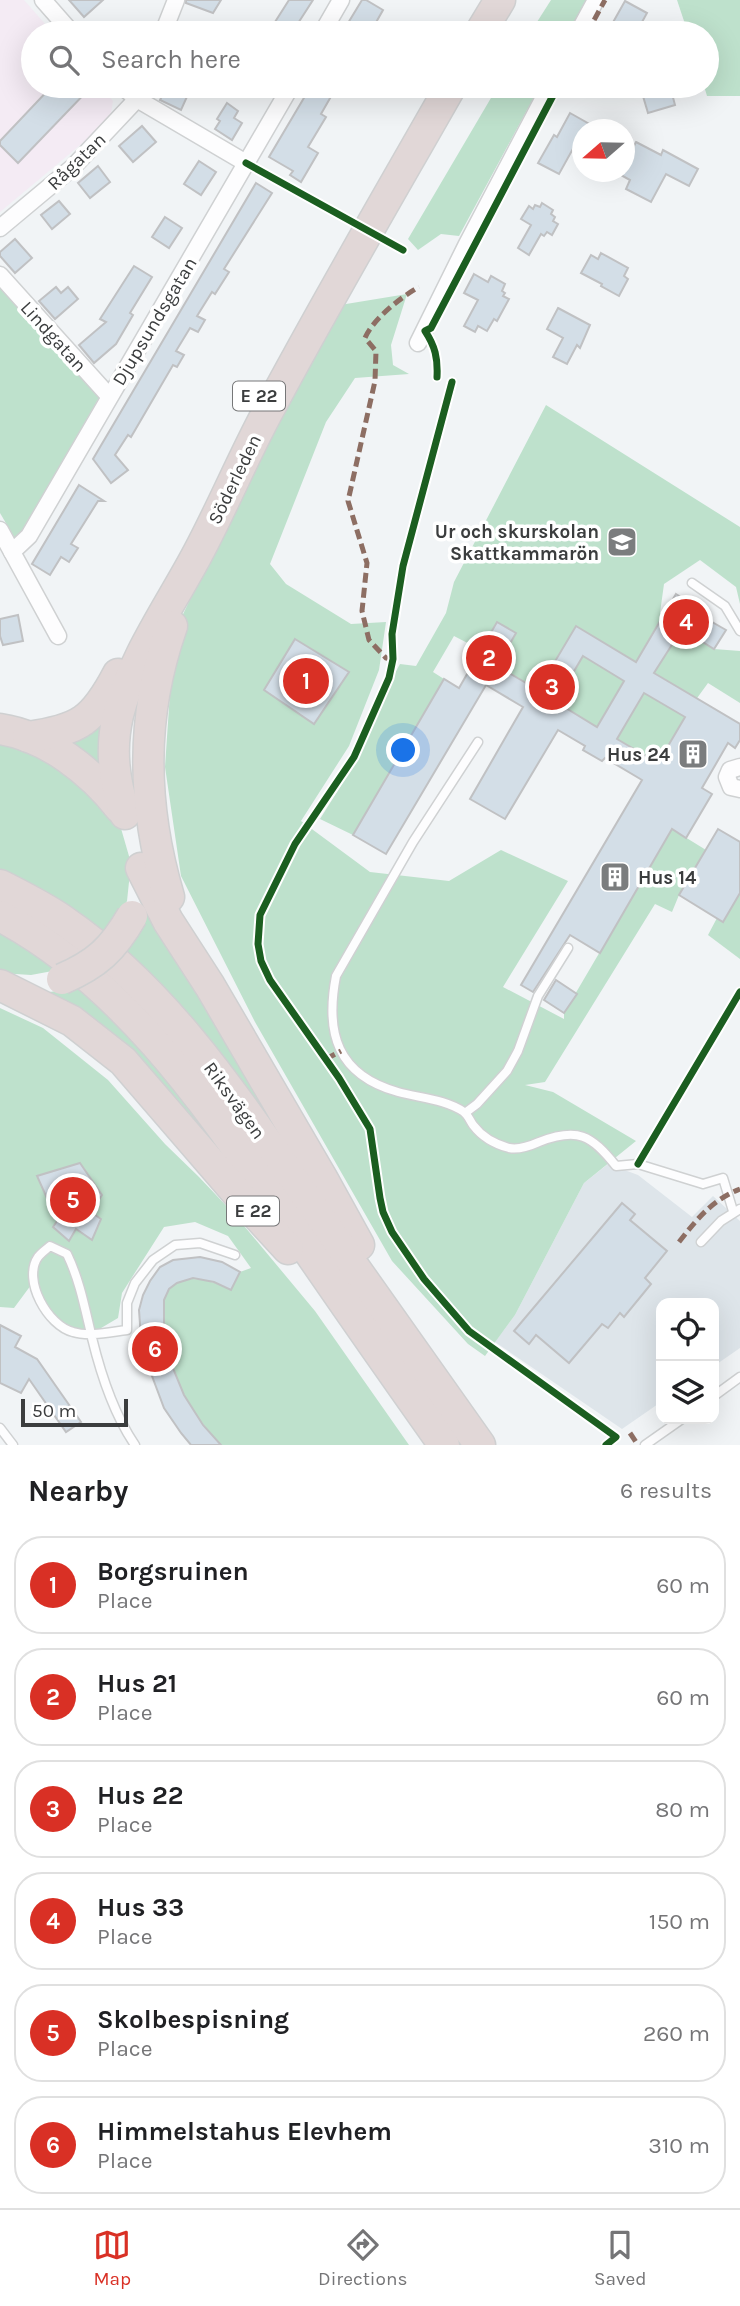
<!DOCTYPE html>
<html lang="en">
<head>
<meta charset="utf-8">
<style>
  :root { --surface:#fff; --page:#f2f2f2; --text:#202124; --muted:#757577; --line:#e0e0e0; --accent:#d93025 }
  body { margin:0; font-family:Karla,sans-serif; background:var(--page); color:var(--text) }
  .controls { position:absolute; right:21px; bottom:21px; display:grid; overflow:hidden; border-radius:14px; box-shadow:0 7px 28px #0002 }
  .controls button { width:63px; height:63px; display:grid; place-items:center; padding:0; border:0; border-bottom:2px solid var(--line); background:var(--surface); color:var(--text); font:35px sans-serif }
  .compass { position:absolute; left:572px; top:119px; width:63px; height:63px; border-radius:50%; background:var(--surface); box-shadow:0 7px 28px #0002; rotate:250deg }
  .scale { position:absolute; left:21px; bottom:18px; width:107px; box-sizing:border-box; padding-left:7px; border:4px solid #3b3d3e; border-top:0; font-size:19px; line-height:24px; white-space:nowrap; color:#3b3d3e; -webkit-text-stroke:5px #fff; paint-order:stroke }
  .you { position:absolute; left:404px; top:751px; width:24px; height:24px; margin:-18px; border:5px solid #fff; border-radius:50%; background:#1a73e8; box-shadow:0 0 0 10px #1a73e833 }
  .badge { display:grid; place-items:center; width:46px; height:46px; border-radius:50%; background:var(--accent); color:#fff; font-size:23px; font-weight:700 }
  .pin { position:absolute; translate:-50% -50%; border:4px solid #fff; box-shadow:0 2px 7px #0006 }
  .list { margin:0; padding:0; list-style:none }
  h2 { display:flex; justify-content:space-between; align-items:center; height:91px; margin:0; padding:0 28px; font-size:30px }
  h2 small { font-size:23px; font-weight:400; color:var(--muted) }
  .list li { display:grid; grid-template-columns:46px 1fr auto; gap:21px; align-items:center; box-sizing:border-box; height:98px; margin:0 14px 14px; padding:0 14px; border:2px solid var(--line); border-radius:28px }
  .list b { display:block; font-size:26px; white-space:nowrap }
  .list p { margin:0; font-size:23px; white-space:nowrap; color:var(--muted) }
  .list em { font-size:23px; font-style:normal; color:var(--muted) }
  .icon { flex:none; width:38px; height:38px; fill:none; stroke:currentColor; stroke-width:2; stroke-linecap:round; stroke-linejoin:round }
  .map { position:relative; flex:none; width:740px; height:1445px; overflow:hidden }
  .search { position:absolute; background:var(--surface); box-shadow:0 7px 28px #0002; left:21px; right:21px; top:21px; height:77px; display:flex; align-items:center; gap:18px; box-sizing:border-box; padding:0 24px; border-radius:38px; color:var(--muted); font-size:26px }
  .sheet { height:763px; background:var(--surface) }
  nav { display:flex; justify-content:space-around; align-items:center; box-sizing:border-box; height:98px; border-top:2px solid var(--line); background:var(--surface); font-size:19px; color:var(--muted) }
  nav a { display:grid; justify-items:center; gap:4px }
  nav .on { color:var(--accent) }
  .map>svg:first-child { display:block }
  .built { fill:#dee5ea }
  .education { fill:#f4ebf4 }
  .green { fill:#bee1cc; fill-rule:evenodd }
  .building { fill:#d3dee7; stroke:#c0c1c3; stroke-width:2; fill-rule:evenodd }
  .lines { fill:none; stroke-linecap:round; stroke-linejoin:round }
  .lane-casing { stroke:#cfd1d2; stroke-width:11 }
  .street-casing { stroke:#cfd1d2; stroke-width:19 }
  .highway-casing { stroke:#cfd0d1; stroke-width:33 }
  .lane { stroke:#fdfdfe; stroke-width:8 }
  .street { stroke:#fdfdfe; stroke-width:16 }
  .highway { stroke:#e1d7d7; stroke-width:30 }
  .highway-bridge-casing { stroke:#cfd0d1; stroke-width:33; stroke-linecap:butt }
  .highway-bridge { stroke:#e1d7d7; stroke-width:30 }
  .quiet { stroke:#8d6e63; stroke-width:5; stroke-dasharray:10 5; stroke-linecap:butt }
  .cycleway-casing { stroke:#fff; stroke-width:11 }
  .cycleway { stroke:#1b5e20; stroke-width:7 }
  .labels { text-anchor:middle; stroke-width:7; stroke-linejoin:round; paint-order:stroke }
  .shield { fill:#fff; stroke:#767778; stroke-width:2 }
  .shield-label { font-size:18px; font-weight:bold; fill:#3b3d3e }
  .street-label { font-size:19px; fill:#3b3d3e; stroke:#fff }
  .poi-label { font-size:19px; font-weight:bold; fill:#3b3d3e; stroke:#fff; text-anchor:end }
</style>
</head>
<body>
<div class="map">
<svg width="740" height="1445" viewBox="0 0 740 1445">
  <rect width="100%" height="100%" fill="#f1f4f6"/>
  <path class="built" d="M 608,1164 L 638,1175 L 692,1217 L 713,1196 L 740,1221 L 740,1348 L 714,1366 L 714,1303 L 661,1303 L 661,1402 L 622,1429 L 495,1342 L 515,1315 L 584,1183 Z"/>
  <path class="education" d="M 0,0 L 24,0 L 53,33 L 33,33 L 33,86 L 99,86 L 113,101 L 110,120 L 0,212 Z"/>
  <g class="green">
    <path d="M 551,0 L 589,0 L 570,33 L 530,33 Z"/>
    <path d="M 677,0 L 740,0 L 740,96 L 707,96 L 704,86 L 707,86 L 707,33 L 688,33 Z"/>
    <path d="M 498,86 L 540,86 L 459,236 L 441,234 L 418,250 L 408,239 Z"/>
    <path d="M 0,284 L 100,396 L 17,542 L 0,513 Z"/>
    <path d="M 407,294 L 391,345 L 393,365 L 409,374 L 355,378 L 326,422 L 270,564 L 286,584 L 351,624 L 386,622 L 379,670 L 349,746 L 301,821 L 370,872 L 449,881 L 501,850 L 568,881 L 503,987 L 564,1019 L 564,1013 L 672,829 L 706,850 L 679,895 L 672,912 L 655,904 L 545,1082 L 525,1085 L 553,1092 L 636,1141 L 584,1183 L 515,1315 L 485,1356 L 468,1344 L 392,1261 L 255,1022 L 181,876 L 165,767 L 174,633 L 285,401 L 340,305 Z"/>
    <path d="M 546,405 L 740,527 L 740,604 L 736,587 L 700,560 L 664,584 L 660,613 L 663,615 L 642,651 L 649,656 L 643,666 L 576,626 L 533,698 L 530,685 L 497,666 L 516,633 L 497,622 L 481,650 L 454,636 L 433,672 L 444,679 L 353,835 L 320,819 L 357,760 L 395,673 L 400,664 L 416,666 L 446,613 L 454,582 Z"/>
    <path d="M 682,629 L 714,649 L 740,651 L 740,703 L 708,683 L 692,705 L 688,693 L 648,669 L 661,662 Z"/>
    <path d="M 583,656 L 625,681 L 597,728 L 556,702 Z"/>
    <path d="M 644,693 L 685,717 L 658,763 L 617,739 Z"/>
    <path d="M 108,713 L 108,783 L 60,748 Z"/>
    <path d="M 0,737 L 53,755 L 120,825 L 131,863 L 127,901 L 107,936 L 66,907 L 0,869 Z"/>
    <path d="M 740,893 L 740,959 L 708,935 L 717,918 L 724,921 Z"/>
    <path d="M 144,903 L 314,1179 L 123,950 L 139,922 Z"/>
    <path d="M 0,932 L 58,970 L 31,975 L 0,973 Z"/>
    <path d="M 76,984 L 127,1030 L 161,1070 L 242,1179 L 42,993 L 57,991 Z"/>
    <path d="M 0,1008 L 43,1028 L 108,1080 L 165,1144 L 199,1177 L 235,1215 L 315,1311 L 409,1445 L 221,1445 C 207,1429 192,1412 183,1392 C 159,1342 139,1248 230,1289 L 240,1272 L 251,1268 L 228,1236 L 195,1222 L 164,1227 L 122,1293 L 118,1318 L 91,1334 L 74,1333 L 47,1314 L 34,1281 L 14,1308 L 0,1307 ZM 80,1163 L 102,1194 L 91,1212 L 101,1219 L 92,1240 L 76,1229 L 69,1241 L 53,1227 L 59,1218 L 50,1205 L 37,1176 Z"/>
  </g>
  <g class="building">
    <path d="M 69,0 L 103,0 L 84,17 Z"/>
    <path d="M 186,0 L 221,0 L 213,13 L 186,3 Z"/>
    <path d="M 289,0 L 313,0 L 293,31 L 297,33 L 268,33 Z"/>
    <path d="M 362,0 L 366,0 L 383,10 L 370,33 L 342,33 Z"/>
    <path d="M 625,1 L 647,13 L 636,33 L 607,33 Z"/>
    <path d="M 52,86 L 92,86 L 18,163 L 0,145 L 0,141 Z"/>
    <path d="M 167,86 L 182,86 L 190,90 L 181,110 L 160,100 Z"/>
    <path d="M 311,86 L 337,86 L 321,114 L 326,117 L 308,147 L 318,153 L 301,182 L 290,175 L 293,171 L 269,157 Z"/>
    <path d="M 640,86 L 670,86 L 675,105 L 648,113 Z"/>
    <path d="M 227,103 L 238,111 L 234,118 L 242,123 L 232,140 L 215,129 L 220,121 L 217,119 Z"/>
    <path d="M 570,113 L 600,130 L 583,130 L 583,149 L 575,145 L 559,174 L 538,163 L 554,135 L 557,137 Z"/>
    <path d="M 142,126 L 156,142 L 133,162 L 119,146 Z"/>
    <path d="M 636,142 L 661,155 L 663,150 L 698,169 L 689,186 L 666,174 L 651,202 L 626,189 L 630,180 L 619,174 L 621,172 L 625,172 L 625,164 Z"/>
    <path d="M 199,161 L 216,172 L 201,195 L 184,184 Z"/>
    <path d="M 98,166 L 110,182 L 90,198 L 78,183 Z"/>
    <path d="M 256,183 L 272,193 L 224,269 L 229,272 L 215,294 L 212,292 L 197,316 L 205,320 L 198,332 L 190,328 L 176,351 L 184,355 L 177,367 L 173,365 L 131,437 L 128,435 L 115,455 L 128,470 L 111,483 L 93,459 Z"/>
    <path d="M 59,201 L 70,214 L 52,229 L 41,215 Z"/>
    <path d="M 542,203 L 553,210 L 551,214 L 555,217 L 553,221 L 558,224 L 552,235 L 547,232 L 544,236 L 541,234 L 529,255 L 518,248 L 531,225 L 521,219 L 529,206 L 533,209 L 535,205 L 540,207 Z"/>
    <path d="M 165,217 L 182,228 L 169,248 L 152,237 Z"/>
    <path d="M 15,239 L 32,258 L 15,273 L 0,256 L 0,252 Z"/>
    <path d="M 601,253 L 628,268 L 624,276 L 628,279 L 619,296 L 601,286 L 602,284 L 581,273 L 591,255 L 598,259 Z"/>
    <path d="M 134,266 L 152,277 L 130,313 L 133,315 L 116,344 L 94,363 L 79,345 L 106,322 L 100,319 Z"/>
    <path d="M 474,274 L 488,282 L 491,276 L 505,284 L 502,291 L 505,293 L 503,296 L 509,299 L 497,321 L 494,319 L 487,331 L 478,326 L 475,332 L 464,326 L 478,300 L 464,293 Z"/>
    <path d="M 56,287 L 61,293 L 68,287 L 78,299 L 55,319 L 39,301 Z"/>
    <path d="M 558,308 L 590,325 L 580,348 L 577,345 L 567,364 L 553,357 L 563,338 L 547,329 Z"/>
    <path d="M 79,485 L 104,501 L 98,501 L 71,544 L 78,548 L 69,562 L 61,557 L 50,575 L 32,564 Z"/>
    <path d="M 676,594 L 695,606 L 693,611 L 726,630 L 714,649 L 682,629 L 654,673 L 740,724 L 740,740 L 735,748 L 728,743 L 702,788 L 712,794 L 686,838 L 672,829 L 600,953 L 570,935 L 533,992 L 521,985 L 642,780 L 605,758 L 602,761 L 583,750 L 585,746 L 558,730 L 505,819 L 470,799 L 523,707 L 486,685 L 386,854 L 353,835 L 444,679 L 459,688 L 497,622 L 516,633 L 497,666 L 538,690 L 576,626 L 636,662 ZM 583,656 L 624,681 L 597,727 L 556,702 ZM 644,693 L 685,717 L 658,763 L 617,739 Z"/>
    <path d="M 18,615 L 23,641 L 3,645 L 0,636 L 0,619 Z"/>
    <path d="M 295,639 L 349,672 L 314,724 L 264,690 Z"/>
    <path d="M 718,829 L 740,842 L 740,893 L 723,922 L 679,895 Z"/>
    <path d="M 556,980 L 577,994 L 564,1013 L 544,1000 Z"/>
    <path d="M 80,1163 L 102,1195 L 91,1212 L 101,1219 L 92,1240 L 76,1229 L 69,1241 L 53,1227 L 59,1218 L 50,1205 L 37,1176 Z"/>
    <path d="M 622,1203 L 635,1214 L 630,1220 L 667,1251 L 645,1278 L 651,1284 L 624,1317 L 620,1313 L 608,1328 L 602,1324 L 569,1363 L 536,1335 L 529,1344 L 514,1331 Z"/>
    <path d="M 200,1257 L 222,1262 L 240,1272 L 231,1290 L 214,1282 L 193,1278 L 177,1283 L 169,1289 L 164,1300 L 164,1338 L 170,1361 L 184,1395 L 203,1425 L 221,1445 L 191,1445 L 181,1433 L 164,1408 L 146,1360 L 141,1338 L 139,1310 L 143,1295 L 150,1281 L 160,1267 L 173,1260 Z"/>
    <path d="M 0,1325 L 21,1336 L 15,1347 L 37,1359 L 81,1422 L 66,1432 L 29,1379 L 21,1393 L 0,1383 Z"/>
  </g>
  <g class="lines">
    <g class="lane-casing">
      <g id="lane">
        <path d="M 692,583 L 725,606 L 740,631"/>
        <path d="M 478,742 L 413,842 L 336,976 C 325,1033 337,1075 398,1092 C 419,1098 445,1099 464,1112 C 468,1115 470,1121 473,1125 C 482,1137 494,1144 509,1148 C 519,1150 530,1146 539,1142 C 578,1127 591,1135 616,1166 L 638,1164 L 703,1184 L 723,1178 L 733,1211"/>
        <path d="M 465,1113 L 477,1104 L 507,1071 L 518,1051 L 538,996 L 568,948"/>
        <path d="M 701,1242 L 721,1221 L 740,1209"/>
        <path d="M 714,1396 L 740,1377"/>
        <path d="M 0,1428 L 13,1445"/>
        <path d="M 135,1445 C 113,1413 101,1375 92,1338 C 85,1309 80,1281 67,1254 L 50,1246 C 47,1249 41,1253 38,1257 C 22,1280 48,1326 73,1332 C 89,1337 110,1332 127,1330 L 127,1303 L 135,1283 L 153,1260 L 175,1245 L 200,1243 L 235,1255"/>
        <path d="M 645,1445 L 682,1419"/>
      </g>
    </g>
    <g class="street-casing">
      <g id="street">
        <path d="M 43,0 L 72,33"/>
        <path d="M 163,33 L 176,0"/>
        <path d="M 322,33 L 341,0"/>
        <path d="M 578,33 L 596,0"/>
        <path d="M 122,86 L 137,99 L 246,163"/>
        <path d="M 0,228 L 73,167 L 137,99 L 142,86"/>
        <path d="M 0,275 L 109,396"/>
        <path d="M 418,343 L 466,246 L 550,86"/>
        <path d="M 0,530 L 58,636"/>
        <path d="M 12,552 L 29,536 L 291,86"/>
        <path d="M 740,767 L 730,770 L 727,777 L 731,787 L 740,789"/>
      </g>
    </g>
    <g class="highway-casing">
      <g id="highway">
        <path d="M 480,33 L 500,0"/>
        <path d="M 0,729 C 47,736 92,772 120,808"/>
        <path d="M 28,737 C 80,730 94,720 118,674"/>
        <path d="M 125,814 C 114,780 110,750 118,715 C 133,657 170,606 198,553 C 222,508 242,460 266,415 C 325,304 389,195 451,86"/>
        <path d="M 141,868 L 168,921 L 210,986 L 322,1178 L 359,1245"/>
        <path d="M 0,885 C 22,896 44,907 64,921 C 173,996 244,1110 318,1216 C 372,1293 427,1369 480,1445"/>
        <path d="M 169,897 C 142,805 140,717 172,626"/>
        <path d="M 0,916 C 128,984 211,1111 292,1227 C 342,1300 393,1373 444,1445"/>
        <path d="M 0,985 L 72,1021 L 123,1061 L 236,1192 L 288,1249"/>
      </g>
    </g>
    <use href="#lane" class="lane"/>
    <use href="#street" class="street"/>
    <use href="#highway" class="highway"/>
    <g class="highway-bridge-casing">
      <path id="highway-bridge" d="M 62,979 C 97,964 113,949 132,916"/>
    </g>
    <use href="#highway-bridge" class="highway-bridge"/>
    <g class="quiet">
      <path d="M 587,33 L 605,0"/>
      <path d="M 393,659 L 386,658 L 369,640 L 362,611 L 367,563 L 348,501 L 375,381 L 376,351 L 365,338 C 373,319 401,297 419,287"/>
      <path d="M 326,1059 L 341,1051"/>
      <path d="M 679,1242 C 697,1219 712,1200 740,1189"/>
      <path d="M 630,1433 L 638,1445"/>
    </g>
    <g class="cycleway-casing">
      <g id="cycleway">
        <path d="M 246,163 L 403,250"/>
        <path d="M 437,377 C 438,358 435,346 425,331 L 431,328 L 558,86"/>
        <path d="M 452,382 L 403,566 L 392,634 L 393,659 L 389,678 L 354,757 L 295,844 L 260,915 L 258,944 L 261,961 L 270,980 L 339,1078 L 370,1129 L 380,1198 L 383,1212 L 392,1232 L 424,1279 L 469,1331 L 616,1437 L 606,1445"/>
        <path d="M 638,1164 L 740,992"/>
      </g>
    </g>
    <use href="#cycleway" class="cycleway"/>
  </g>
  <defs>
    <g id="school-square" transform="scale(1.575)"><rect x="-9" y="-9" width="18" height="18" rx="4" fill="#7b7d7e" stroke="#fff"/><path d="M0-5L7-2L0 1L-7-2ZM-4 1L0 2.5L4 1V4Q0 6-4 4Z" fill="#fff"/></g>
    <g id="building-square" transform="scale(1.575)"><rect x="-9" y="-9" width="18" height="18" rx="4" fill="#7b7d7e" stroke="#fff"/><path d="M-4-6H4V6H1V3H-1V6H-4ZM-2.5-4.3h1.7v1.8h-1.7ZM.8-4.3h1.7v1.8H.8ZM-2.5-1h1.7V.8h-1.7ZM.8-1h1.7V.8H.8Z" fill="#fff"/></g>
  </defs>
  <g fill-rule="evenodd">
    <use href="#school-square" x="622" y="542"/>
    <use href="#building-square" x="693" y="754"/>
    <use href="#building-square" x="615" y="877"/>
  </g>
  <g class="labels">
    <g class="shield">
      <rect x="233" y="381.5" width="52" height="29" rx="5"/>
      <rect x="227" y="1196.5" width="52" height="29" rx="5"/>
    </g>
    <g class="shield-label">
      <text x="259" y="402">E 22</text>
      <text x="253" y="1217">E 22</text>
    </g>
    <g class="street-label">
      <text transform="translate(76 161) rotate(-44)" y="7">Rågatan</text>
      <text transform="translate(154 321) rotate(-59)" y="7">Djupsundsgatan</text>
      <text transform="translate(54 336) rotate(48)" y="7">Lindgatan</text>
      <text transform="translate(234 479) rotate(-64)" y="7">Söderleden</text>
      <text transform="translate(235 1100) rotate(54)" y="7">Riksvägen</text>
    </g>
    <g class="poi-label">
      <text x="599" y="538">Ur och skurskolan<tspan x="599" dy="22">Skattkammarön</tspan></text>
      <text x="670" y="761">Hus 24</text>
      <text x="638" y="884" text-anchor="start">Hus 14</text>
    </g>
  </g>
</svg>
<div class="controls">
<button><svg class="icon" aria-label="locate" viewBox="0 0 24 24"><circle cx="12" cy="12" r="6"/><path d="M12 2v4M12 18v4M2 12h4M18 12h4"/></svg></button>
<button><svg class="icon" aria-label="layers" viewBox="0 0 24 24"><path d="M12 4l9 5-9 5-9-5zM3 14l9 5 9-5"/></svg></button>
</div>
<svg class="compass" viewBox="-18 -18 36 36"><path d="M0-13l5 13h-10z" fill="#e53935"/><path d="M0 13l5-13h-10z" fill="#757577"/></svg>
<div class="scale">50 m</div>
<div class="you"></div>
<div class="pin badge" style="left:306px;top:681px">1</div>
<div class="pin badge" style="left:489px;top:658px">2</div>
<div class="pin badge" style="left:552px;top:687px">3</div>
<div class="pin badge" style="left:686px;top:622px">4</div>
<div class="pin badge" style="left:73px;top:1200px">5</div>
<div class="pin badge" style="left:155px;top:1349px">6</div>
<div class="search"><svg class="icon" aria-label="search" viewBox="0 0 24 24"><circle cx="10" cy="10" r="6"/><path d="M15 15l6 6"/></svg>Search here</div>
</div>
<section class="sheet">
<h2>Nearby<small>6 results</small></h2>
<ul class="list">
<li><span class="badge">1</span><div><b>Borgsruinen</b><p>Place</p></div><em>60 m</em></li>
<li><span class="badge">2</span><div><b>Hus 21</b><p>Place</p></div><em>60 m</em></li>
<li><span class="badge">3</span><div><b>Hus 22</b><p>Place</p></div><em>80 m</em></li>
<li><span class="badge">4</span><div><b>Hus 33</b><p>Place</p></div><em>150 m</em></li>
<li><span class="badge">5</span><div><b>Skolbespisning</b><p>Place</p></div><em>260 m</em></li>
<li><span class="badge">6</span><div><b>Himmelstahus Elevhem</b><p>Place</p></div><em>310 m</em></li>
</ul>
</section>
<nav>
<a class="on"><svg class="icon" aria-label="map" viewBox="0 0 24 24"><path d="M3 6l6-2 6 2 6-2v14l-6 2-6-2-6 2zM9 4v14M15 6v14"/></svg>Map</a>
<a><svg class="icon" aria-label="directions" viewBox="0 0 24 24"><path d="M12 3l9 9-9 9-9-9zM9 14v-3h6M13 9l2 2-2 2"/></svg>Directions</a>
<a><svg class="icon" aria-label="saved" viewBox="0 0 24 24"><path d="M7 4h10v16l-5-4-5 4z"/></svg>Saved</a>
</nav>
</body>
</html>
